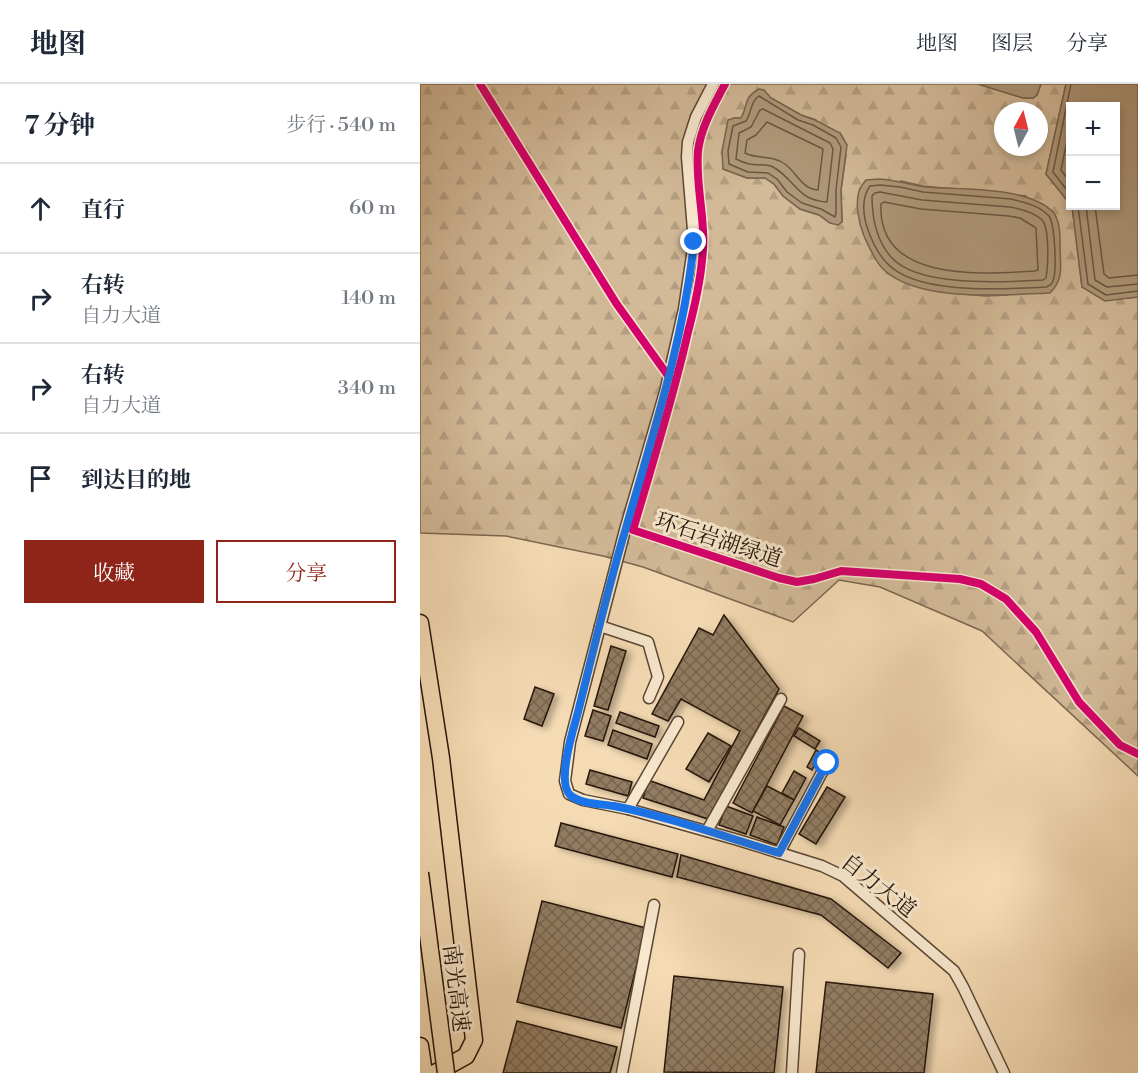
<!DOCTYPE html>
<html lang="zh">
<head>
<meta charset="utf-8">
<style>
  :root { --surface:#fff; --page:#f2f2f3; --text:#1f2937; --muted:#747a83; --line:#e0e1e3; --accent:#8f2418 }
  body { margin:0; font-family:"Libre Bodoni","Noto Serif SC",serif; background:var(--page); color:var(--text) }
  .controls { position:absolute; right:18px; top:18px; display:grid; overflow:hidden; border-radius:0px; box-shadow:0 3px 9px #0003 }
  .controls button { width:54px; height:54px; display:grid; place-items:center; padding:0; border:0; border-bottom:2px solid var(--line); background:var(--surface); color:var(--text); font:30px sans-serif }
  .compass { position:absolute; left:574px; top:18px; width:54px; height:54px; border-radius:50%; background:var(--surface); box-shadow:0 3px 9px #0003; rotate:7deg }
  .stop { position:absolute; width:18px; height:18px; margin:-14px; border:4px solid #1a73e8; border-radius:50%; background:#fff }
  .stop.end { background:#1a73e8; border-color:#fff; box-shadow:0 2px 6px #0008 }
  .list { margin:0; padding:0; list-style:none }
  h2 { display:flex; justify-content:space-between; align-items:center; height:78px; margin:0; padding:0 24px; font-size:26px }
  h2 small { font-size:20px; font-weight:400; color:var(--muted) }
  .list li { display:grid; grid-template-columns:39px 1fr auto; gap:18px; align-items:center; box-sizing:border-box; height:90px; padding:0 24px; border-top:2px solid var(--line) }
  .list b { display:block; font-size:22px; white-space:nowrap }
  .list p { margin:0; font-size:20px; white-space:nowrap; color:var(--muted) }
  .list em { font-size:20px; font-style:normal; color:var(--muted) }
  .actions { display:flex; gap:12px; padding:18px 24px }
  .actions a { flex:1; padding:14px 0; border:2px solid var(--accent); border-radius:0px; text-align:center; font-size:21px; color:var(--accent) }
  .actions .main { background:var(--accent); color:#fff }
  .icon { flex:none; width:33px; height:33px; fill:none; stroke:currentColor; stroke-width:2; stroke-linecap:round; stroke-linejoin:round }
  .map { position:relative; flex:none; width:718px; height:989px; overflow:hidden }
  header { display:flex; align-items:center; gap:36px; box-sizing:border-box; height:84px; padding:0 30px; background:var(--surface); border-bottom:2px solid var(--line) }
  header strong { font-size:28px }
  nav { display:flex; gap:33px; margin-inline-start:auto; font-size:21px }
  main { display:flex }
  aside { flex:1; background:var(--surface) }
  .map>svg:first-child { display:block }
  .forest { fill:url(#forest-firs); stroke:#7c6750; stroke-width:1.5; fill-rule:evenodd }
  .water { fill:#af987a; stroke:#78644d; stroke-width:1.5 }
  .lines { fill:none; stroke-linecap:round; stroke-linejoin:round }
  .shore { stroke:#6a5642; stroke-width:1.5 }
  .building { fill:url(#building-cross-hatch); stroke:#261509; stroke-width:1.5; filter:url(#shadow) }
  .minor-casing { stroke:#5a4634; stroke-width:13 }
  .highway-casing { stroke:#261509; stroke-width:19 }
  .minor { stroke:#f8e8ce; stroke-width:10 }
  .highway { stroke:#f5dbb4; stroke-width:16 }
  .highway-bridge-casing { stroke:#261509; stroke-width:19; stroke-linecap:butt }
  .highway-bridge { stroke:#f5dbb4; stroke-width:16 }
  .cycleway-casing { stroke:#f8e8ce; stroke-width:11 }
  .cycleway { stroke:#d6006c; stroke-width:8 }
  .route { stroke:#1a73e8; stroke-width:8 }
  .labels { text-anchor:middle; stroke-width:6; stroke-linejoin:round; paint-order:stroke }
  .street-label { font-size:22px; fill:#261509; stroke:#f8e8ce }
</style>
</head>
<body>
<header>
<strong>地图</strong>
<nav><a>地图</a><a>图层</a><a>分享</a></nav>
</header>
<main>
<aside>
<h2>7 分钟<small>步行 · 540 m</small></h2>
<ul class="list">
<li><svg class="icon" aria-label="ahead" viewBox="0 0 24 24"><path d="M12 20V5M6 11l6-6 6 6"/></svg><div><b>直行</b></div><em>60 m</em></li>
<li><svg class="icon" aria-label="right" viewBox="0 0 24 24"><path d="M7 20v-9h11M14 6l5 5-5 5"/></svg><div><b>右转</b><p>自力大道</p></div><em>140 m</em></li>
<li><svg class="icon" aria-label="right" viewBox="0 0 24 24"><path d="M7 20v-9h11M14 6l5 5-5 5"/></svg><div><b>右转</b><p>自力大道</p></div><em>340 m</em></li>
<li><svg class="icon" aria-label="arrive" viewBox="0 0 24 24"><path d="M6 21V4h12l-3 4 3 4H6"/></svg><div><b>到达目的地</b></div></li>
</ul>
<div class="actions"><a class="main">收藏</a><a>分享</a></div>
</aside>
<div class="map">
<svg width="718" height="989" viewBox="0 0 718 989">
  <defs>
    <pattern id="forest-firs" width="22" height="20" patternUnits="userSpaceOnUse" patternTransform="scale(1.5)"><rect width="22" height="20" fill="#d2b997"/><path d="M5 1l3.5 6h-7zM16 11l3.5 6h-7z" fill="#b49e81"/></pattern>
    <pattern id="building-cross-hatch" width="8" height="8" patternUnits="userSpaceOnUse" patternTransform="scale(1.5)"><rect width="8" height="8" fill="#927c62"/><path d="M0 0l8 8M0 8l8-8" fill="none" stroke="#77644f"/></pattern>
    <filter id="shadow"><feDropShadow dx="5" dy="3" stdDeviation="3" flood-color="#0004"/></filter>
  </defs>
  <rect width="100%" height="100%" fill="#f5dbb4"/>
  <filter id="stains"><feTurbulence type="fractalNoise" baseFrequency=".00333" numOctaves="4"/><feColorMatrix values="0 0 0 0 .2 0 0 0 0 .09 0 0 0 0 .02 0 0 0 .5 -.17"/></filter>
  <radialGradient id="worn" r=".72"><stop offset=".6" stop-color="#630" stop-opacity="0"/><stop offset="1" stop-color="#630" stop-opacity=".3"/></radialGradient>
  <path class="forest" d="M 0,0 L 558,0 L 603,14 L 613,14 L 617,11 L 621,0 L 646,0 L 626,90 L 652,122 L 662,203 L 704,214 L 718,213 L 718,692 L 562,547 L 460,503 L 419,496 L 373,538 L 223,483 L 183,472 L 86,452 L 0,449 ZM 351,14 L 381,31 L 396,36 L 426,71 L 421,106 L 422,138 L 410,139 L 399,131 L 380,125 L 363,112 L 354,100 L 345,94 L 327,94 L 303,85 L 314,34 L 321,34 L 326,26 ZM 583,27 L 619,27 L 619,63 L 583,63 ZM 481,97 L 503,102 L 606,112 L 588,211 L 565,212 L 514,207 L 478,195 Z"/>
  <g class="water">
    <path d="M 558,0 L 621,0 L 617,11 L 613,14 L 603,14 Z"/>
    <path d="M 646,0 L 718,0 L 718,213 L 685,217 L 662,203 L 652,122 L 696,122 L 696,22 L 650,22 L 650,120 L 626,90 Z"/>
    <path d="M 339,5 L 344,6 L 351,14 L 381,31 L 395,36 L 420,49 L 427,61 L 421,106 L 422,138 L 418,141 L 410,139 L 399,131 L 380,125 L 363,112 L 354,100 L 345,94 L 327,94 L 303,85 L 302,67 L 308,36 L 314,34 L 321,34 C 329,20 322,15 339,5 Z"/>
    <path d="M 460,95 C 476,96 491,101 506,103 C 540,106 606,102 632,127 C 641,136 640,153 640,166 C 641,184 643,196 630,209 C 585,211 496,219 462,184 C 454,175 449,163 444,152 C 439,140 435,120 439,107 C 440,103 444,99 446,96 Z"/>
  </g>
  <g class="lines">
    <g class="shore">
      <path d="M 339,12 L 378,36 L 393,41 L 416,54 L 421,63 L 416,106 L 416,129 L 415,133 L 401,125 L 382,119 L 367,108 L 357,95 L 348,89 L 328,88 L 309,80 L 308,67 L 313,42 L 326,37 C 332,28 330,18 339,12 Z"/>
      <path d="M 343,25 L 410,59 L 413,65 L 407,118 C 376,116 375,95 353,83 C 345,79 338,82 329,80 C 325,79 320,77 316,75 L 319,49 L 331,43 L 340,26 Z"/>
      <path d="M 347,38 L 403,65 L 398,106 C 382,105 377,89 365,80 C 350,70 339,76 325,69 L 327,56 L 336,51 Z"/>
      <path d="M 650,42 L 641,86 L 650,98"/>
      <path d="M 460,101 L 480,103 L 503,108 L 591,115 C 604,118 620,122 629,132 C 635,141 637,187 633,197 C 632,200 629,202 626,203 C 585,205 495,212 466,178 C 457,169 452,157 448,146 C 443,132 441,114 450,102 Z"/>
      <path d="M 460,108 L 502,116 L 590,123 C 601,125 614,128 622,136 C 630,145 628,182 626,194 L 623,196 C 585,198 498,204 471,173 C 456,156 452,134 452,112 L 455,109 Z"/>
      <path d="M 650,110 L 633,88 L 651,0"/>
      <path d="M 464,118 L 501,125 L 589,132 L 600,134 L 616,144 L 618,186 L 615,187 C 562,190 457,199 461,120 Z"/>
      <path d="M 658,122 L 668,200 L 686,211 L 718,207"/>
      <path d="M 666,122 L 675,196 L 687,203 L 718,200"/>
      <path d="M 675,122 L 684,190 L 689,194 L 718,191"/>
    </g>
  </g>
  <g class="building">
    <path d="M 304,531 L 359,605 L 288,735 L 223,714 L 228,696 L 284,716 L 320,647 L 261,615 L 248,637 L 232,630 L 279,544 L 293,551 Z"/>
    <path d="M 191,562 L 206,567 L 188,626 L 174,622 Z"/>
    <path d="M 115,603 L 134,610 L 122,642 L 104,635 Z"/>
    <path d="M 364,622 L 383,632 L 332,729 L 313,719 Z"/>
    <path d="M 173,626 L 191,632 L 183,657 L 165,652 Z"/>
    <path d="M 200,628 L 239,642 L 235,653 L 196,639 Z"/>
    <path d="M 379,644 L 400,657 L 395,665 L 374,652 Z"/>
    <path d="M 193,646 L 232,660 L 227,675 L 188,661 Z"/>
    <path d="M 288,649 L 311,662 L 289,698 L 266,685 Z"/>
    <path d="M 396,666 L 401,669 L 392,686 L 387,683 Z"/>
    <path d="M 170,686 L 212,698 L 208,712 L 166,700 Z"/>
    <path d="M 374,687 L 386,694 L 374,716 L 362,709 Z"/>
    <path d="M 347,702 L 374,716 L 360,741 L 333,727 Z"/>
    <path d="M 407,703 L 425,713 L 396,760 L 379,750 Z"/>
    <path d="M 306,722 L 333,732 L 326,750 L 299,741 Z"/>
    <path d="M 337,733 L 364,743 L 357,761 L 330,751 Z"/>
    <path d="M 141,739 L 258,770 L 252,793 L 135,762 Z"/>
    <path d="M 261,771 L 411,815 L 481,869 L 468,884 L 401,831 L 257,793 Z"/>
    <path d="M 122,817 L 226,844 L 201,944 L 97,918 Z"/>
    <path d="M 254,892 L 363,903 L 354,989 L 244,988 Z"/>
    <path d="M 406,898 L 513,910 L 504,989 L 396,989 Z"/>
    <path d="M 97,937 L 197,963 L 190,989 L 83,989 Z"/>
  </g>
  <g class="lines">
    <g class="minor-casing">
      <g id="minor">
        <path d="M 293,0 L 276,33 L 268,58 L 267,73 L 274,158 L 264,225 L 245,308 L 205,446 L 150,658 L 145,697 L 149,710 L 163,716 L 208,725 L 318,756 L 402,782 L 423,792 L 534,887 L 543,903 L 584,989"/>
        <path d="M 180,542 L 228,558 L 238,593 L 229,614"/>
        <path d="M 208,725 L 258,638"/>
        <path d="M 287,747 L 361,615"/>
        <path d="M 359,769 L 407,679"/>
        <path d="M 202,989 L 234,821"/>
        <path d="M 372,989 L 379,870"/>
      </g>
    </g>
    <g class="highway-casing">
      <g id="highway">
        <path d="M 0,539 L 21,674 L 54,956 L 46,972 L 15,989"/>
        <path d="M 0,962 L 4,989"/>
      </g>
    </g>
    <use href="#minor" class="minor"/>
    <use href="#highway" class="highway"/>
    <g class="highway-bridge-casing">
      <path id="highway-bridge" d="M 0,789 L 26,989"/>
    </g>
    <use href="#highway-bridge" class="highway-bridge"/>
    <g class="cycleway-casing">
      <g id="cycleway">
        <path d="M 60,0 L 196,219 L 249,293"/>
        <path d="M 305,0 C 294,21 281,43 278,67 C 275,103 287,138 282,176 C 280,200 274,225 268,248 C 253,315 232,380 213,446 L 359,494 L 377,498 L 394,495 L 421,487 L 540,495 L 561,500 L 586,515 L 616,548 L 659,618 L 700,661 L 718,670"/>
      </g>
    </g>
    <use href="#cycleway" class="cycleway"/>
  </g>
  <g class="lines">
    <path class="route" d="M 274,158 C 264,255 233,350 206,444 C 187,506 173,569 157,632 C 152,649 137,698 150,711 C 160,720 181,720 194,722 C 250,733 305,753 359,769 L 407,679"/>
  </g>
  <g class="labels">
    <g class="street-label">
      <text transform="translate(299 455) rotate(18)" y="8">环石岩湖绿道</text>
      <text transform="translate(459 801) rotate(38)" y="8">自力大道</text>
      <text transform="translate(37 904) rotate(83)" y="8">南光高速</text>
    </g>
  </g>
  <rect width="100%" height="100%" filter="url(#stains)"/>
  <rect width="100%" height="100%" fill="url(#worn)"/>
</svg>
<div class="controls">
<button>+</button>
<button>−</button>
</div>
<svg class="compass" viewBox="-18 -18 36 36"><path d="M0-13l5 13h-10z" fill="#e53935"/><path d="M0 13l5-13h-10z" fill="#747a83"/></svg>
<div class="stop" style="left:407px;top:679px"></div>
<div class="stop end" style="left:274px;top:158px"></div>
</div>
</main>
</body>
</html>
